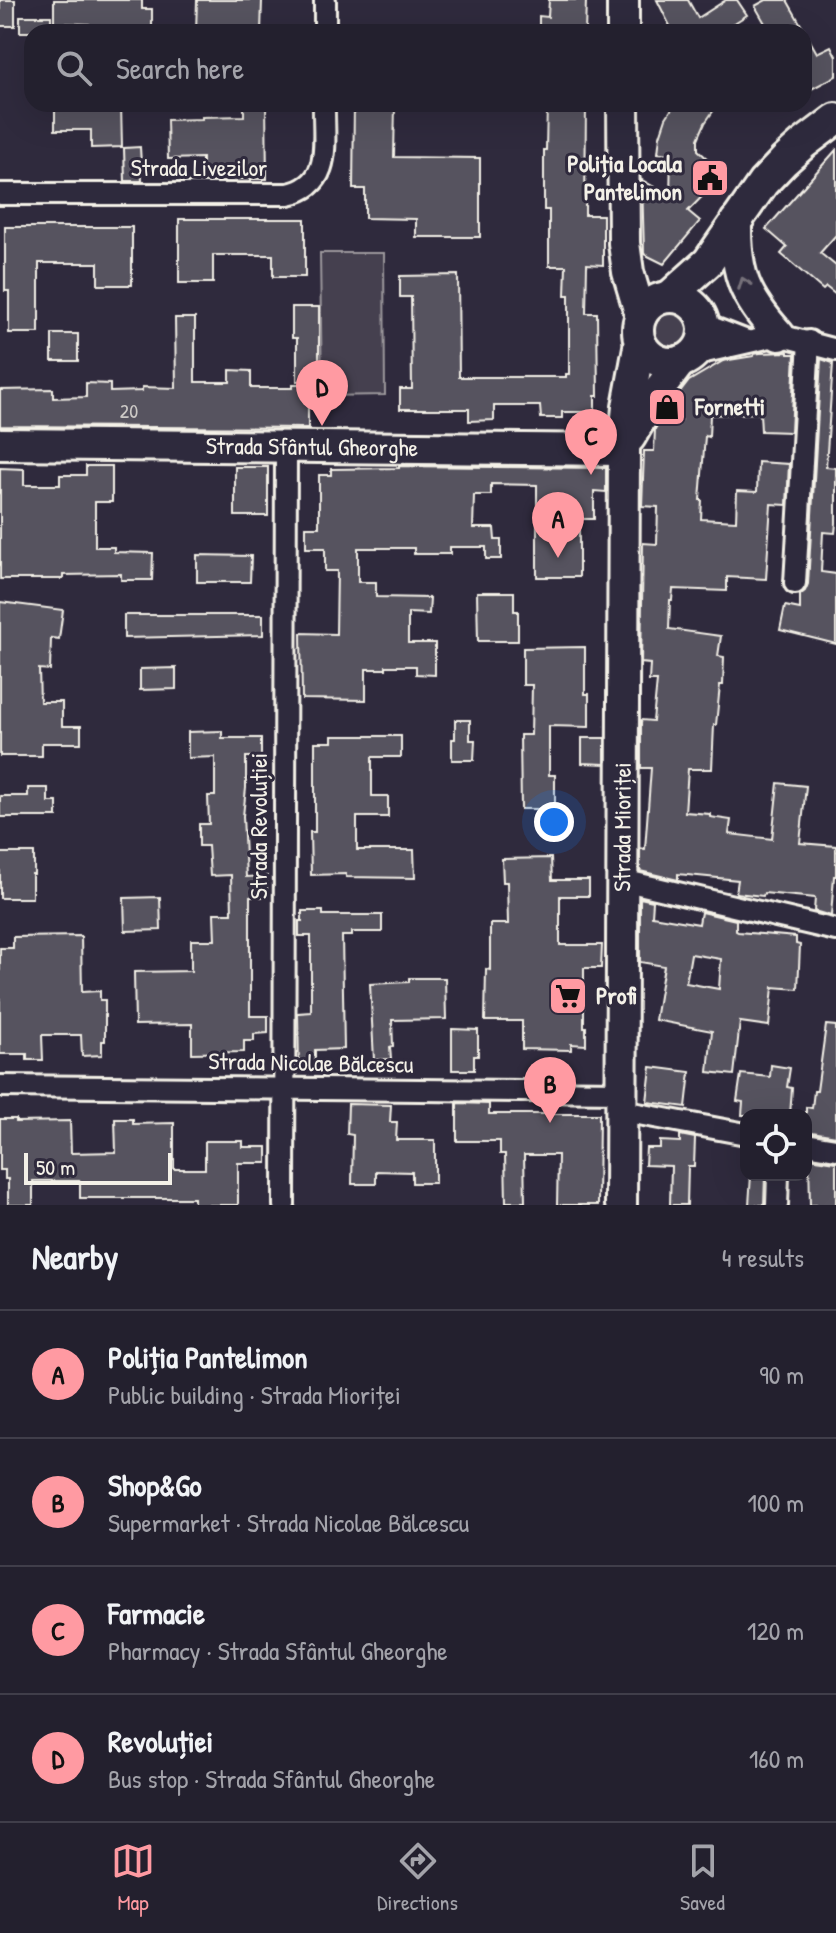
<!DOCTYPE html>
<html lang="en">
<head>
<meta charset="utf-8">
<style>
  :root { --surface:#23202e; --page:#2f2d3a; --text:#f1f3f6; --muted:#a3a3aa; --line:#403e4a; --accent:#ff9aa2 }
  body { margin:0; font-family:"Patrick Hand",sans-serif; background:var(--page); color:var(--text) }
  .controls { position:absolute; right:24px; bottom:24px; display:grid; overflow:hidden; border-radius:16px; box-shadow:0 8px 32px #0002 }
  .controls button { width:72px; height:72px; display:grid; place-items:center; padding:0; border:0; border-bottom:2px solid var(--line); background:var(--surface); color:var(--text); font:40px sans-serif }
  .scale { position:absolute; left:24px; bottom:20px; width:148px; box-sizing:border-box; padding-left:8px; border:4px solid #f4f1e8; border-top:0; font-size:22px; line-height:28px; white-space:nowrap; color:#f4f1e8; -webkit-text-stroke:6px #2f2a3d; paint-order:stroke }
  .you { position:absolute; left:554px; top:822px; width:28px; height:28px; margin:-20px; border:6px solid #fff; border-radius:50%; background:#1a73e8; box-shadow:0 0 0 12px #1a73e833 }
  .badge { display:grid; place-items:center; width:52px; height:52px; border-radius:50%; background:var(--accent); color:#111; font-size:26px; font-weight:700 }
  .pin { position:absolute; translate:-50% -66px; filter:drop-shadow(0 2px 4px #0008) }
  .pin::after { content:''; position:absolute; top:42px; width:28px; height:24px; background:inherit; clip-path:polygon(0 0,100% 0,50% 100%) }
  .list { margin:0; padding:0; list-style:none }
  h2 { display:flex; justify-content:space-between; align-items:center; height:104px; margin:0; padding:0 32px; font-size:34px }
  h2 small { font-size:26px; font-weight:400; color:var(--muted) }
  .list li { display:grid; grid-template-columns:52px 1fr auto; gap:24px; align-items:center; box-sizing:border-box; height:128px; padding:0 32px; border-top:2px solid var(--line) }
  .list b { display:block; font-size:30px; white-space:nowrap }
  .list p { margin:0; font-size:26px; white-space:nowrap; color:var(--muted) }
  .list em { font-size:26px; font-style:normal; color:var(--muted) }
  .icon { flex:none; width:44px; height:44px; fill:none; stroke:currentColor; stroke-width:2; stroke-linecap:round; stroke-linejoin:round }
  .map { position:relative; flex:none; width:836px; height:1205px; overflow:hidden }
  .search { position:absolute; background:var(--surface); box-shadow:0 8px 32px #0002; left:24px; right:24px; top:24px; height:88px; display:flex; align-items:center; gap:20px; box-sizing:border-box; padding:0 28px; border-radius:24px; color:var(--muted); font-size:30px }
  .sheet { height:616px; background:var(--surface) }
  nav { display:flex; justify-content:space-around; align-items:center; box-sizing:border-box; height:112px; border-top:2px solid var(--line); background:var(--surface); font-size:22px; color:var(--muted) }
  nav a { display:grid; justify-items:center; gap:4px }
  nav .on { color:var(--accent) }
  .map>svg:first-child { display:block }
  .green { fill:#454050; stroke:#9c989c; stroke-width:2 }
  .building { fill:#56525f; stroke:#f4f1e8; stroke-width:2; fill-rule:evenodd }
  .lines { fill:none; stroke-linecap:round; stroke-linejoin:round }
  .street-casing { stroke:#f4f1e8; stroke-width:26 }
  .secondary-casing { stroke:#f4f1e8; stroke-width:36 }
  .street { stroke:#2f2a3d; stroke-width:20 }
  .secondary { stroke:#2f2a3d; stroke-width:30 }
  .oneway { stroke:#747079 }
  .labels { text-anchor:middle; stroke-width:6; stroke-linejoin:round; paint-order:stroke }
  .number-label { font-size:20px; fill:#ccc9c6 }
  .poi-label { font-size:24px; font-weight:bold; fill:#f4f1e8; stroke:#2f2a3d; text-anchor:start }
  .street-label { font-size:24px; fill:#f4f1e8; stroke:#2f2a3d }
</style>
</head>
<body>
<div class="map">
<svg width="836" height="1205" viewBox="0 0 836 1205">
  <rect width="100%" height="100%" fill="#2f2a3d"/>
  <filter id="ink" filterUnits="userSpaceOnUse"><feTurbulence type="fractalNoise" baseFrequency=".0125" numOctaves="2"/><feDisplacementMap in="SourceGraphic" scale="16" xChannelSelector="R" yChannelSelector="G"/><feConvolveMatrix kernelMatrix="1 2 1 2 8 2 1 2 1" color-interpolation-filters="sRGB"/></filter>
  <g filter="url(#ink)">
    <g class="green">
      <path d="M 320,253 L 384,253 L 385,395 L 322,396 Z"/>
      <circle cx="671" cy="329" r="19"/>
    </g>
    <g class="building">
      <rect x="0" y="0" width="15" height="26"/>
      <path d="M 54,0 L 142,0 L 142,9 L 152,9 L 152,32 L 89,31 L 89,24 L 54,23 Z"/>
      <path d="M 197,0 L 262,0 L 261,32 L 196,32 Z"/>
      <path d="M 549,0 L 586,0 L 585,32 L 539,32 L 539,16 L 548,17 Z"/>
      <path d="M 657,0 L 688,0 L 698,18 L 726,0 L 737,0 L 747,15 L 720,32 L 673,32 Z"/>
      <path d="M 766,0 L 787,0 L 817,53 L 831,46 L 836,56 L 836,76 L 804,93 L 804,32 L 770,32 L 755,6 Z"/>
      <rect x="20" y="16" width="31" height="16"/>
      <path d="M 55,104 L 121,104 L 122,147 L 91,148 L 91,130 L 55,130 Z"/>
      <path d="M 244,104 L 266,104 L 267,179 L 233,179 L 233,170 L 202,170 L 202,158 L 168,159 L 167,120 L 202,119 L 202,117 L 244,116 Z"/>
      <path d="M 354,104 L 395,104 L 394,157 L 480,158 L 480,237 L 416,237 L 416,219 L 365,218 L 365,189 L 353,189 Z"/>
      <path d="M 547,104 L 586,104 L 585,215 L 603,215 L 603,265 L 587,264 L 586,313 L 597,313 L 598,396 L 595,396 L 595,412 L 562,412 L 562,418 L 541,418 L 540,406 L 494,406 L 494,420 L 469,421 L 469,409 L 400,409 L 400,389 L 412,389 L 411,297 L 400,297 L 400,276 L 458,275 L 459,377 L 566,377 L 566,374 L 569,374 L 569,295 L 565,295 L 566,266 L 549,266 L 549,210 L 544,210 L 544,150 L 546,150 Z"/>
      <path d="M 675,104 L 718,104 L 705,123 L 698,139 L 698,150 L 724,174 L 688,211 L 700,221 L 664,264 L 644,254 L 642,180 L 670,196 L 671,154 L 658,153 L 660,136 L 666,118 Z"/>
      <path d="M 140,147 L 142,181 L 125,181 L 124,148 Z"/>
      <path d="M 836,150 L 836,235 L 820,253 L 836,266 L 836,295 L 826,287 L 823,290 L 781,254 L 787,247 L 766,229 Z"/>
      <path d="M 179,219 L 305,219 L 305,277 L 273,277 L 273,255 L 213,255 L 213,283 L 179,283 Z"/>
      <path d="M 5,227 L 132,227 L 132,285 L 98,285 L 98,263 L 39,263 L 39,333 L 9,333 L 9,291 L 5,291 Z"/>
      <path d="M 292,307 L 319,307 L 319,380 L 297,381 L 297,338 L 292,338 Z"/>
      <path d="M 175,318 L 195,318 L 195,382 L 230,382 L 230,370 L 251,371 L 251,388 L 293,388 L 293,384 L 308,384 L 308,428 L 0,426 L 0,390 L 53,389 L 53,398 L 86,397 L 86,383 L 110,384 L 110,392 L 142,391 L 142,387 L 176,388 Z"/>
      <rect x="52" y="334" width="26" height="27"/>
      <path d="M 788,352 L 788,354 L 795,354 L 791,432 L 761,431 L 760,413 L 710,415 L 709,437 L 705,436 L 700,500 L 702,500 L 701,519 L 736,521 L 737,491 L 757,492 L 758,462 L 789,464 L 787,505 L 771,504 L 766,579 L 727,577 L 727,591 L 673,589 L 672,600 L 670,600 L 669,629 L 721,636 L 718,656 L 724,657 L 723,685 L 720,685 L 716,725 L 714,725 L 712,769 L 688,769 L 685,812 L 710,814 L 710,817 L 731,820 L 729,834 L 772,839 L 778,783 L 806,786 L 800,843 L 836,846 L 836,876 L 834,876 L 831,916 L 814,911 L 815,898 L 764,893 L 763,896 L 736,893 L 738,880 L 678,874 L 678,880 L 640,871 L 640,848 L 645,849 L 651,768 L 641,768 L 641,720 L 653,721 L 657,681 L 649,681 L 650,664 L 641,663 L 643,543 L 657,544 L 658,507 L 642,506 L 644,451 L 654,451 L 655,429 L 661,419 L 681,420 L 672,403 L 689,381 L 723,361 L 754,356 L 754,354 L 760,353 Z"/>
      <path d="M 821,359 L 833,363 L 826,467 L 836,468 L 836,523 L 835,533 L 823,532 L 821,572 L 836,574 L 836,644 L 780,630 L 785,606 L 800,609 L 800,595 L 805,591 L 808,584 Z"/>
      <path d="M 86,466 L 112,466 L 112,502 L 95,502 L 95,547 L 114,547 L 114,552 L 153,553 L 152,580 L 121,580 L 121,574 L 63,575 L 63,579 L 0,579 L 0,468 L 24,469 L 24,485 L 60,485 L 60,475 L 86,475 Z"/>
      <path d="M 399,466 L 606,468 L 606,492 L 594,491 L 594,519 L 579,519 L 579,577 L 537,577 L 537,485 L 491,484 L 491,495 L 474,495 L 473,528 L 494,528 L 495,540 L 501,540 L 501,559 L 486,559 L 486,547 L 450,547 L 450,554 L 414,554 L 414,548 L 358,548 L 358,582 L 376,582 L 376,597 L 430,598 L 429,614 L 408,613 L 408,643 L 435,643 L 435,675 L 416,674 L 416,666 L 386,666 L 386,669 L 366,669 L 366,700 L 302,699 L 301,633 L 336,634 L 337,571 L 325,571 L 325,548 L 306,548 L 306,527 L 319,527 L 319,475 L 331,475 L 331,469 L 399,468 Z"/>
      <rect x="235" y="467" width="33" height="49"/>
      <path d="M 197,555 L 251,556 L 250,582 L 197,582 Z"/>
      <path d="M 477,592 L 514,592 L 514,611 L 518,611 L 518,641 L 478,641 Z"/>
      <path d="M 0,602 L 63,610 L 59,639 L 51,638 L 50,670 L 39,669 L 40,702 L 62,702 L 62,726 L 81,726 L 81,743 L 42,743 L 42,756 L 0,756 Z"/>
      <path d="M 124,615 L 263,615 L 263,635 L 124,638 Z"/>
      <path d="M 585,647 L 585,694 L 589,694 L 589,727 L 549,726 L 549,775 L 555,775 L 555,809 L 521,809 L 520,735 L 531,735 L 532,685 L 523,685 L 523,648 Z"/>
      <path d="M 176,668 L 176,689 L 140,690 L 140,669 Z"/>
      <path d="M 455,720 L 470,720 L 470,740 L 475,740 L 474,760 L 452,760 L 452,739 L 455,739 Z"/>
      <path d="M 222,731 L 222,738 L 261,738 L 261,757 L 246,757 L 246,788 L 243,816 L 246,877 L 267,876 L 267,897 L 250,897 L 250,1016 L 268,1016 L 268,1033 L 254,1034 L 254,1041 L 244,1041 L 244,1052 L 192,1053 L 192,1024 L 135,1025 L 134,972 L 191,971 L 191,940 L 215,940 L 214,913 L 232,913 L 231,875 L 210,876 L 208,846 L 199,846 L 199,824 L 209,824 L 208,796 L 215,796 L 215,757 L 188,758 L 188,732 Z"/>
      <path d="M 332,736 L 401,736 L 401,757 L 372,757 L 372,796 L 388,796 L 388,817 L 357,817 L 357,850 L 414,850 L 415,878 L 346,877 L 346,874 L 311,875 L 310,832 L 315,832 L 315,742 L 332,742 Z"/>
      <path d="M 582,738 L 605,738 L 605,764 L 582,763 Z"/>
      <path d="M 28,788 L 48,788 L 48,802 L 57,802 L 57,817 L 0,817 L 0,796 L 28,796 Z"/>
      <path d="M 0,853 L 34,853 L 34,874 L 32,874 L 32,898 L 0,898 Z"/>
      <path d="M 551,858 L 552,880 L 589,880 L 589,896 L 560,896 L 560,945 L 602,945 L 601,968 L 584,968 L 584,1027 L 586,1027 L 586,1045 L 571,1044 L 571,1050 L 522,1049 L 522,1021 L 485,1021 L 486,969 L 490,970 L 490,924 L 508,924 L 507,882 L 503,882 L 502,859 Z"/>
      <path d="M 160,897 L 161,930 L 125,931 L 124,898 Z"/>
      <path d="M 640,898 L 653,901 L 652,916 L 699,924 L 701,912 L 736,920 L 736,931 L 738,932 L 796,937 L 796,944 L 800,945 L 798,989 L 773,987 L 769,1026 L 740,1022 L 734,1075 L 708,1072 L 712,1031 L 655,1020 L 664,966 L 640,962 ZM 691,954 L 721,959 L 719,989 L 686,983 Z"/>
      <path d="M 302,911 L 323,911 L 323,915 L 382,915 L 382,932 L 352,932 L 352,936 L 342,936 L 344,1049 L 315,1050 L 315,1068 L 299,1068 L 298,1013 L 311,1012 L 311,936 L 299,936 L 299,921 L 302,921 Z"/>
      <path d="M 81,936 L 82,992 L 100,991 L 100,1000 L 105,1000 L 105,1041 L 102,1041 L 102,1055 L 82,1056 L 81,1035 L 42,1035 L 43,1060 L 27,1060 L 27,1054 L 0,1054 L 0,948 L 13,948 L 13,937 Z"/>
      <path d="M 409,978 L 445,978 L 446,1019 L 392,1020 L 393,1046 L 390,1047 L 391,1059 L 374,1060 L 370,984 L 409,982 Z"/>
      <path d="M 826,1025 L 836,1026 L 836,1136 L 806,1131 L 806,1107 L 812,1108 L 814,1091 L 817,1091 Z"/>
      <path d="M 452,1029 L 478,1030 L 478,1056 L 474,1056 L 474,1070 L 452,1070 Z"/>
      <path d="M 771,1065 L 790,1068 L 787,1087 L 792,1088 L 790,1115 L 742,1115 L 743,1102 L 737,1101 L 741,1074 L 770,1077 Z"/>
      <path d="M 651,1067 L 690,1072 L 686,1107 L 647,1102 Z"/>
      <path d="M 457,1103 L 489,1104 L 489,1114 L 599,1114 L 598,1205 L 557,1205 L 558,1155 L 524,1155 L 525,1202 L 506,1202 L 505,1154 L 500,1154 L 500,1141 L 457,1141 Z"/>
      <path d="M 348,1104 L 391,1105 L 390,1122 L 397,1122 L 396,1140 L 435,1140 L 435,1183 L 412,1183 L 412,1172 L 376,1171 L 376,1184 L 352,1184 L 353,1135 L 347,1134 Z"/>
      <path d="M 0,1119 L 16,1119 L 16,1122 L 70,1121 L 71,1153 L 116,1152 L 115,1119 L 133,1119 L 133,1124 L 174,1123 L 174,1169 L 205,1169 L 205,1141 L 243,1141 L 243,1147 L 267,1147 L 267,1163 L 238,1163 L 238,1205 L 194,1205 L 194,1198 L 80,1198 L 80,1181 L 33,1181 L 33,1205 L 8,1205 L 8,1179 L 5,1179 L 5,1170 L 0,1170 Z"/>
      <path d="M 680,1135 L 695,1138 L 694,1166 L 688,1166 L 687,1205 L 670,1205 L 671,1166 L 645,1165 L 646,1148 L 660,1148 L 660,1141 L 680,1142 Z"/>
      <path d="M 809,1158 L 836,1162 L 836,1205 L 810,1205 Z"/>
      <path d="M 751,1175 L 765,1175 L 764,1205 L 749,1205 Z"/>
    </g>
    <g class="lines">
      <g class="street-casing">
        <g id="street">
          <path d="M 325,32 L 325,0"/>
          <path d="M 0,194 L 288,194 C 334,185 323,141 324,104"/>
          <path d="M 703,324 L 747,341"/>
          <path d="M 692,355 L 779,335 L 836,350"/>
          <path d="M 795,583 L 809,341"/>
          <path d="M 622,880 L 836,930"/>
          <path d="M 0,1086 L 622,1092"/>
          <path d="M 622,1111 L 746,1134"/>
          <path d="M 806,1144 L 836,1149"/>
          <path d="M 284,1205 L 286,446"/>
          <path d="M 777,1205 L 778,1175"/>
        </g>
      </g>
      <g class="secondary-casing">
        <g id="secondary">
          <path d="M 623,32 L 623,0"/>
          <path d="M 623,104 L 624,243 L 628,272 L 641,316"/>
          <path d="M 736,221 C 735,274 744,296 779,335"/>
          <path d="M 669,297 L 708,262 L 763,183 L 784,161 L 803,144 L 836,119"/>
          <circle cx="671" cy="330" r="33"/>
          <path d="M 630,437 L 652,399 L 681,361"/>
          <path id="s1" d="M 0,444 L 624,450"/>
          <path id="s2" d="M 621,1205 L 624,450 L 628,407 L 640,342"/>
        </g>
      </g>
      <use href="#street" class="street"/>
      <use href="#secondary" class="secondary"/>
    </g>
    <defs><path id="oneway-chevron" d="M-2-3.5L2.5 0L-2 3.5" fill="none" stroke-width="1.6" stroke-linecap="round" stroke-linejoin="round" transform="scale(2)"/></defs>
    <use class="oneway" href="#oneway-chevron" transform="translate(744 283) rotate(-110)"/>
  </g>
  <defs>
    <g id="civic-square" transform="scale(2)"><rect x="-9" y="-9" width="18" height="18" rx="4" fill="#ff9aa2" stroke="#2f2a3d"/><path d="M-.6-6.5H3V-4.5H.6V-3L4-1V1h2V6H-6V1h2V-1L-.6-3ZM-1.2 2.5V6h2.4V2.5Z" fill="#111"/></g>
    <g id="shop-square" transform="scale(2)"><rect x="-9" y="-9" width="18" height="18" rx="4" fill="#ff9aa2" stroke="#2f2a3d"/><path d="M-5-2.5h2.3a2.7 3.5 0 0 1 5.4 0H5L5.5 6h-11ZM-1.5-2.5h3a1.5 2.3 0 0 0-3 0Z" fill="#111"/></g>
    <g id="supermarket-square" transform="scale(2)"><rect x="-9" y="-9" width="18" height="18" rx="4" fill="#ff9aa2" stroke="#2f2a3d"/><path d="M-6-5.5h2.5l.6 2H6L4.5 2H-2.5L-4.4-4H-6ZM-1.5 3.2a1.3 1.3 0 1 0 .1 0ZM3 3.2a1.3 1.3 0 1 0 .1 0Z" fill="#111"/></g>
  </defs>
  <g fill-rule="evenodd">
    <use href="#civic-square" x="710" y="178"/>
    <use href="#shop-square" x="667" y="407"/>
    <use href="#supermarket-square" x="568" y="996"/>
  </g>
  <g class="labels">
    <g class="number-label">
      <text x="129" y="418">20</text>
    </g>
    <g class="poi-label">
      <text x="682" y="172" text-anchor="end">Poliția Locala<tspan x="682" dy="28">Pantelimon</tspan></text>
      <text x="695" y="415">Fornetti</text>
      <text x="596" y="1004">Profi</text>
    </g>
    <g class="street-label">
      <text x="199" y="176">Strada Livezilor</text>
      <text dy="8" stroke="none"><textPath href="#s1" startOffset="312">Strada Sfântul Gheorghe</textPath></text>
      <text transform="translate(259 826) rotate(-90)" y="8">Strada Revoluției</text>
      <text dy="8" stroke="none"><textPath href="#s2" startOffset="378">Strada Mioriței</textPath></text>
      <text transform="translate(311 1063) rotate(1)" y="8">Strada Nicolae Bălcescu</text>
    </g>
  </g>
</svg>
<div class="controls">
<button><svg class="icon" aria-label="locate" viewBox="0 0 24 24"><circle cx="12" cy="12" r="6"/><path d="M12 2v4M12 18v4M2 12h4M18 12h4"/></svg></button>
</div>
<div class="scale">50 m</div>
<div class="you"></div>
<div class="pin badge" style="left:558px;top:558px">A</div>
<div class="pin badge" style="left:550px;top:1123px">B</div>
<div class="pin badge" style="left:591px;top:475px">C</div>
<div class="pin badge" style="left:322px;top:426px">D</div>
<div class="search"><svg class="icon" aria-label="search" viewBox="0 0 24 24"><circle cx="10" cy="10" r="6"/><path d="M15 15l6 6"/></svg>Search here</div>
</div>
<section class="sheet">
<h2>Nearby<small>4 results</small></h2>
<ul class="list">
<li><span class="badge">A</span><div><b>Poliția Pantelimon</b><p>Public building · Strada Mioriței</p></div><em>90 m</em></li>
<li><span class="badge">B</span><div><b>Shop&amp;Go</b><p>Supermarket · Strada Nicolae Bălcescu</p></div><em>100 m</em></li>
<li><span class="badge">C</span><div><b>Farmacie</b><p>Pharmacy · Strada Sfântul Gheorghe</p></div><em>120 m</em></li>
<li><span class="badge">D</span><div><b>Revoluției</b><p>Bus stop · Strada Sfântul Gheorghe</p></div><em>160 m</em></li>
</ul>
</section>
<nav>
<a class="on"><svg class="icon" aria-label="map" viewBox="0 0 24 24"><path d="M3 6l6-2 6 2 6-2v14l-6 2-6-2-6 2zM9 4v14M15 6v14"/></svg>Map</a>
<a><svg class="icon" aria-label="directions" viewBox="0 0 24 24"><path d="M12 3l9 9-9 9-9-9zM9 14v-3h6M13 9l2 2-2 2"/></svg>Directions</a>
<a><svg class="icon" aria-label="saved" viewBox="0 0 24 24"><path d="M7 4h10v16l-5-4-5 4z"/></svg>Saved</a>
</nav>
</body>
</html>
